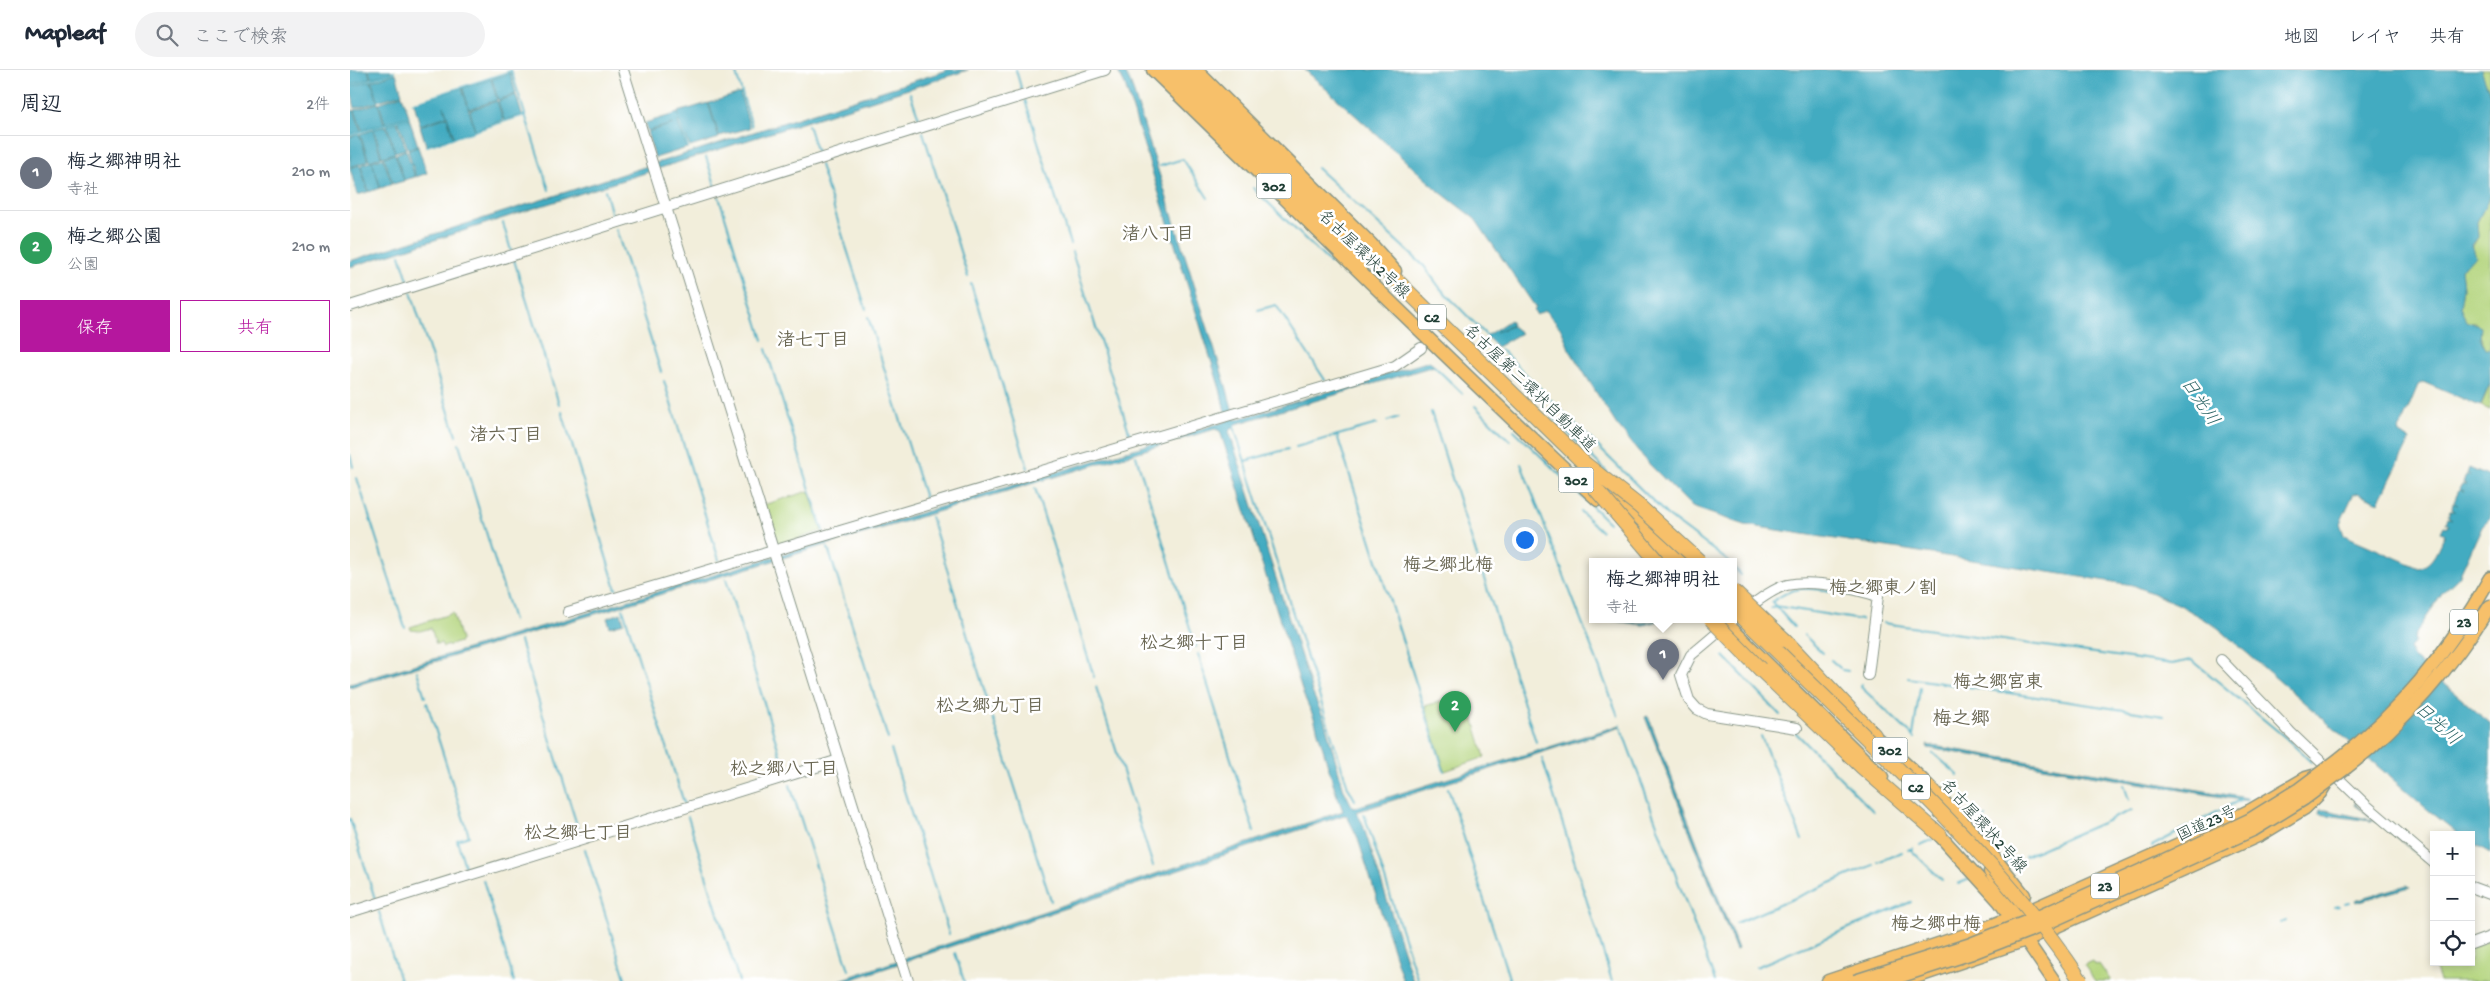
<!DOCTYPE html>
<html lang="ja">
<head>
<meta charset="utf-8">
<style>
  :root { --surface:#fff; --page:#f2f2f3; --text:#1f2937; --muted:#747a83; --line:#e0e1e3; --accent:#b5179e }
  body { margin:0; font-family:"Gochi Hand","Klee One",sans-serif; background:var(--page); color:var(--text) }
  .controls { position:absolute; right:15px; bottom:15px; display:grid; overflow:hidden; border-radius:0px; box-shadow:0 2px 8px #0003 }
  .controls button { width:45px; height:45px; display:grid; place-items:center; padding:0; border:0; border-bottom:1px solid var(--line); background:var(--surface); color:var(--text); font:25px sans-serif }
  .you { position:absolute; left:1174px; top:469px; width:18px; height:18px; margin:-12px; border:4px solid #fff; border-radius:50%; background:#1a73e8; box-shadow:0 0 0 8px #1a73e833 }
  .badge { display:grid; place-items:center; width:32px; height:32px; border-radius:50%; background:var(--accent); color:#fff; font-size:16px; font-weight:700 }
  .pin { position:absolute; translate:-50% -41px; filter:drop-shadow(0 1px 2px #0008) }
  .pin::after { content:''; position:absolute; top:26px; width:18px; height:15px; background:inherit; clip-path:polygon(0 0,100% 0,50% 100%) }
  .popup { position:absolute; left:1239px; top:488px; width:148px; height:65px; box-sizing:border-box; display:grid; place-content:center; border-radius:0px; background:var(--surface); filter:drop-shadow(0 1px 4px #0005); font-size:16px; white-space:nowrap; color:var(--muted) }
  .popup b { font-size:19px; color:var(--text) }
  .popup::after { content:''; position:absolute; left:50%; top:100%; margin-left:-10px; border:10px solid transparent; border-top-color:var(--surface) }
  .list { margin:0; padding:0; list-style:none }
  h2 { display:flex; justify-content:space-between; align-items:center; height:65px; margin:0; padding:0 20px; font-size:21px }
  h2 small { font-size:16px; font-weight:400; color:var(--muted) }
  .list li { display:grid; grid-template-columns:32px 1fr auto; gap:15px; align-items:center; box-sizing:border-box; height:75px; padding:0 20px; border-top:1px solid var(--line) }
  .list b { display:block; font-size:19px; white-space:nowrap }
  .list p { margin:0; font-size:16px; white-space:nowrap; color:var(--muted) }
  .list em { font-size:16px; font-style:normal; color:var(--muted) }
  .actions { display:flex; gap:10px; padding:15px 20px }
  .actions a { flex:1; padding:11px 0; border:1px solid var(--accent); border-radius:0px; text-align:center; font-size:18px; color:var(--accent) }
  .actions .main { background:var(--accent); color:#fff }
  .icon { flex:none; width:28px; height:28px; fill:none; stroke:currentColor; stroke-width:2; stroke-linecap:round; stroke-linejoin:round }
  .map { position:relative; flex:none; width:2140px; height:911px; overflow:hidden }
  header { display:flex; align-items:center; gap:30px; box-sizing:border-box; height:70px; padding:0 25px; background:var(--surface); border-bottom:1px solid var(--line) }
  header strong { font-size:24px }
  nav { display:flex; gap:28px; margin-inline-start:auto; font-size:18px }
  .search { width:350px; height:45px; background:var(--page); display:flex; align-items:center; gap:12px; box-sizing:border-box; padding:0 18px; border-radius:28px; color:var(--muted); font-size:19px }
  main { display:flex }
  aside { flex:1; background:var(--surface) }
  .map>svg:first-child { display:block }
  .green { fill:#b2d47c; stroke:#688858 }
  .water { fill:#42abc1; stroke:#30747a }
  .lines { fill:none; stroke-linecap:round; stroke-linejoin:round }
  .stream { stroke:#42abc1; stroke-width:2 }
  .tertiary-casing { stroke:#889688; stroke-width:12 }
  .trunk-casing { stroke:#889688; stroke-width:15 }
  .motorway-casing { stroke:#889688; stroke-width:16 }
  .tertiary { stroke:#fff; stroke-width:10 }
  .trunk { stroke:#f7c06b; stroke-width:12 }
  .motorway { stroke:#f7c06b; stroke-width:14 }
  .trunk-bridge-casing { stroke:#889688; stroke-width:15; stroke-linecap:butt }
  .motorway-bridge-casing { stroke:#889688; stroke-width:16; stroke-linecap:butt }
  .trunk-bridge { stroke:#f7c06b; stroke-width:12 }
  .motorway-bridge { stroke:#f7c06b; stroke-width:14 }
  .labels { text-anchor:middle; stroke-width:5; stroke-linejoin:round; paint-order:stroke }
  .shield { fill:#fff; stroke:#627771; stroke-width:1 }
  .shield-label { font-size:15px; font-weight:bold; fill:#1f3d34 }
  .street-label { font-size:16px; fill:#1f3d34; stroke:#fff }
  .neighbourhood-label { font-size:18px; font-weight:bold; fill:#6a6753; stroke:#fff }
  .water-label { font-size:18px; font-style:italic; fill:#2b6465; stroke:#fff }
  .quarter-label { font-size:19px; font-weight:bold; fill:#6a6753; stroke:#fff }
</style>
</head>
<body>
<header>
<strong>Mapleaf</strong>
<div class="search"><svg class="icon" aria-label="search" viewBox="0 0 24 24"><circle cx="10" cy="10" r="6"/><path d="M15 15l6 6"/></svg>ここで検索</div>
<nav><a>地図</a><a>レイヤ</a><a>共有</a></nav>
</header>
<main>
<aside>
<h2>周辺<small>2件</small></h2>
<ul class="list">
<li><span class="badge" style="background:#6b7280">1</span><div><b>梅之郷神明社</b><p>寺社</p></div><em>210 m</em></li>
<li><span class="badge" style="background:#2e9e5b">2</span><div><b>梅之郷公園</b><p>公園</p></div><em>210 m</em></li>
</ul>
<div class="actions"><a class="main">保存</a><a>共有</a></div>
</aside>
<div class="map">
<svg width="2140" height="911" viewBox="0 0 2140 911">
  <rect width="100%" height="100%" fill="#fff"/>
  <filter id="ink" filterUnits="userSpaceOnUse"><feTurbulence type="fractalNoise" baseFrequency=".02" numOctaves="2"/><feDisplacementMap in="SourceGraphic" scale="10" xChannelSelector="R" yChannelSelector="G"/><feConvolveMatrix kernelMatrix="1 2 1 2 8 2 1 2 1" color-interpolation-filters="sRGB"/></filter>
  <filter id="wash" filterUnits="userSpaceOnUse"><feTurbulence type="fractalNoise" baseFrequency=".0096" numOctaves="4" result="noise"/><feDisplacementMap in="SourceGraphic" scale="20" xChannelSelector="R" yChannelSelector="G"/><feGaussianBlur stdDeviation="1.12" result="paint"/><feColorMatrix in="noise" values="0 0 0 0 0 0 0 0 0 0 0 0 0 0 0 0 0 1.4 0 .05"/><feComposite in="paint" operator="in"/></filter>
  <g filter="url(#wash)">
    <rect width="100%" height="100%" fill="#f2eedb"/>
    <g class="green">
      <path d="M 2131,0 L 2140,0 L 2140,24 Z"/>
      <path d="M 2140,127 L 2140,279 L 2136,280 L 2125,253 L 2117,252 L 2110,237 L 2113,218 L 2111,198 L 2128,167 L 2127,152 Z"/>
      <path d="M 2140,314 L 2140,340 L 2131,336 Z"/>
      <path d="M 459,421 L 472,461 L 429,475 L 425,472 L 413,435 Z"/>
      <path d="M 103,543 L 111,570 L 110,572 L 93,577 L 91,573 L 86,574 L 81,558 L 70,561 L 61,560 L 60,557 Z"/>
      <path d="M 1116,624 L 1135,687 L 1095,701 L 1075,636 Z"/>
      <path d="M 2140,870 L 2140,911 L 2089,911 L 2083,894 L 2084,892 L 2121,892 L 2121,877 Z"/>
      <path d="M 1743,891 L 1746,895 L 1749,894 L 1761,911 L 1745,911 L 1734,895 Z"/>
    </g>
    <g class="water">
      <path d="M 0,0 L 18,0 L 20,8 L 0,15 Z"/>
      <path d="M 19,0 L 41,0 L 41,2 L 21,8 Z"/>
      <path d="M 598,0 L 618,0 L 0,197 L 0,191 Z"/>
      <path d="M 767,0 L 774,0 L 781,14 L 877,319 L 885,350 L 1080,291 L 1084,296 L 886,354 L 879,361 L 963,624 L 974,649 L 994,720 L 1003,738 L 1270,655 L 1271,657 L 1006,742 L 1012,752 L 1063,911 L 1053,911 L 1007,766 L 997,746 L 994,745 L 497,911 L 487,911 L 993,741 L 986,723 L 964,648 L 954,626 L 870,361 L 865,359 L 0,617 L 0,614 L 877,351 L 870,319 L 775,15 Z"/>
      <path d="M 955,0 L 2131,0 L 2140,24 L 2140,127 L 2127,152 L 2128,167 L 2122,175 L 2126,187 L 2111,198 L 2113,218 L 2110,237 L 2117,251 L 2131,257 L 2130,268 L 2136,279 L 2140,279 L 2140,314 L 2130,336 L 2073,312 L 2068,315 L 2048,363 L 2060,370 L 2029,432 L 2008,423 L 2003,425 L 1990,453 L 1994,465 L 2069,498 C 2084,494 2088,478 2095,464 L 2091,462 L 2094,456 L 2098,457 L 2099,455 L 2096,453 L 2098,448 L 2102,449 L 2098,446 L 2100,441 L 2105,441 L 2102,439 L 2103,433 L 2108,435 L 2104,432 L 2109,420 L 2114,421 L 2109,419 L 2112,414 L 2117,414 L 2113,412 L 2116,406 L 2121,406 L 2117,404 L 2119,398 L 2140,407 L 2140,448 L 2132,456 L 2109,507 L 2092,523 L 2064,567 L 2065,572 L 2060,578 L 2063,588 L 2140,653 L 2140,783 L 2121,772 L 2121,765 L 2110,765 L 2077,739 L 1868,558 L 1830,535 L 1783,515 L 1395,455 L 1342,437 L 1299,394 L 1266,354 L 1219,279 L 1212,260 L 1195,240 L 1187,245 L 1183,241 L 1186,238 L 1125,149 L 1090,122 Z"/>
      <path d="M 46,3 L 52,24 L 28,31 L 22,11 Z"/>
      <path d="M 160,3 L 166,24 L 148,30 L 142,9 Z"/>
      <path d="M 141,9 L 147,30 L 119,39 L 113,18 Z"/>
      <path d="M 21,11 L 28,32 L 5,38 L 0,17 Z"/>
      <path d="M 112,18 L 125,60 L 104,67 L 94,36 L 97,46 L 70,55 L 64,33 Z"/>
      <path d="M 390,23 L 400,58 L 369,66 L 359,33 Z"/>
      <path d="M 52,25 L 59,46 L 35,53 L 29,33 Z"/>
      <path d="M 166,25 L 172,45 L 154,50 L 148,31 Z"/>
      <path d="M 147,31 L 153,50 L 125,60 L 120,40 Z"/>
      <path d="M 28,33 L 34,54 L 12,60 L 5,40 Z"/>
      <path d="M 358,33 L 369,68 L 340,77 L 330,51 L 328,52 L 337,78 L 305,88 L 297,62 L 323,54 L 297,61 L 295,53 L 328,43 L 329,47 L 328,42 Z"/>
      <path d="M 4,40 L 11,61 L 0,64 L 0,42 Z"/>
      <path d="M 97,47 L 103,67 L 76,75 L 70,56 Z"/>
      <path d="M 59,48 L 68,76 L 58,79 L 48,51 Z"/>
      <path d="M 47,52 L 56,79 L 45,82 L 37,55 Z"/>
      <path d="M 36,56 L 45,83 L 32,87 L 24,59 Z"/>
      <path d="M 23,60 L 31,87 L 19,91 L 10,64 Z"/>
      <path d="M 9,64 L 18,91 L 0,97 L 0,67 Z"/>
      <path d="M 68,77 L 77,103 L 66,107 L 58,80 Z"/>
      <path d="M 56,80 L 65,107 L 54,110 L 46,84 Z"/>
      <path d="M 45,84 L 54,111 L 43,114 L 34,87 Z"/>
      <path d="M 33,88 L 42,114 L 31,118 L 22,91 Z"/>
      <path d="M 22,91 L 30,118 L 19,122 L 11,95 Z"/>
      <path d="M 10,95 L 18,122 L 7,125 L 0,98 Z"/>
      <path d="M 1160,250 L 1162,255 L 1146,262 L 1162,256 L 1171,263 L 1147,277 L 1136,266 Z"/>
      <path d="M 271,543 L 274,553 L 260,557 L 257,548 Z"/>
      <path d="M 1251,549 L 1292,553 L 1315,549 L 1293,555 Z"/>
      <path d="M 1298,646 L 1388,879 L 1386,880 L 1295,647 Z"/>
      <path d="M 1577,675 L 1897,728 L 1897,731 L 1578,678 Z"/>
      <path d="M 2006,730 L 2006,735 L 2074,790 L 2024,749 L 2021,751 L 1969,744 L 1970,740 L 1976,740 L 2022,750 L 2023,748 L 2005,735 Z"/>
      <path d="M 2057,815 L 2060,817 L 2006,832 L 2005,830 Z"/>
    </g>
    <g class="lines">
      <g class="stream">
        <path d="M 161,0 L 199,120"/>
        <path d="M 385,0 L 402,56"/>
        <path d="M 666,0 L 672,21"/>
        <path d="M 0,16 L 44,2"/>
        <path d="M 560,23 L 571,54"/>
        <path d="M 675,30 L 720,174"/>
        <path d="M 63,33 L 161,1"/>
        <path d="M 330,52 L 338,78"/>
        <path d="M 458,55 L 468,86"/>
        <path d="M 573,62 L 618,207"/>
        <path d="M 0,65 L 59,47"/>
        <path d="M 77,76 L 175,45"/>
        <path d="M 356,87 L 366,118"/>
        <path d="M 470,95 L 516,239"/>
        <path d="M 810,96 L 833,89 L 858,128"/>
        <path d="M 967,98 L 1074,196 L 1090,218 L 1137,266"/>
        <path d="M 903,118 L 980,193"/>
        <path d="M 255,120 L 263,149"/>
        <path d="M 369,127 L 413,270"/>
        <path d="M 153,153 L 161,181"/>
        <path d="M 266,159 L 311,302"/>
        <path d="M 722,182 L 781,368"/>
        <path d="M 50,185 L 59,213"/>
        <path d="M 164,190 L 209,334"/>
        <path d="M 621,214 L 678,398"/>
        <path d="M 61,222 L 106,365"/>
        <path d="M 908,240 L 926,235 L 975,310"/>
        <path d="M 518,247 L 575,428"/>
        <path d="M 416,279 L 473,461"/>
        <path d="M 1150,279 L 1197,325"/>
        <path d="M 1084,296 L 1112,323"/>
        <path d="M 314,311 L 369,490"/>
        <path d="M 1201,330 L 1317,445 L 1378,491"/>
        <path d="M 1125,336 L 1160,371"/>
        <path d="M 212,342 L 266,519"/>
        <path d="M 1081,342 L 1186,672"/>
        <path d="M 1202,347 L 1257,402"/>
        <path d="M 1037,351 L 1049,347"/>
        <path d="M 884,357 L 998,717 L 1005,730"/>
        <path d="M 1164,360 L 1259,453"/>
        <path d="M 987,365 L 1094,701"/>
        <path d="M 109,374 L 163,550"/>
        <path d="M 946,377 L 1027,354"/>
        <path d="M 0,385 L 3,397"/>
        <path d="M 786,386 L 846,577"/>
        <path d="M 895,391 L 938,379"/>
        <path d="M 1171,394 L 1268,646"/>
        <path d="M 7,408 L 55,558"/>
        <path d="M 685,418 L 744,607"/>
        <path d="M 1231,442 L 1251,461"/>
        <path d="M 581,447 L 640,639"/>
        <path d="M 478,478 L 538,669"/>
        <path d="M 1383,496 L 1391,505"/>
        <path d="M 376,509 L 435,701"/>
        <path d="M 1421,538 L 1425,536 L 1511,550"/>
        <path d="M 273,539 L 334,733"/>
        <path d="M 1533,553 L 1822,594 L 1842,590 L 1936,668 L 1961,692"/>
        <path d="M 1444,557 L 1422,532 C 1430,526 1439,520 1450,519 C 1467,518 1498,523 1514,528"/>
        <path d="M 1454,565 L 1473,583"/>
        <path d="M 170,571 L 230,765"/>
        <path d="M 848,584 L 904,762"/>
        <path d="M 1374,586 L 1430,645"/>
        <path d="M 1481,590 L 1490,598"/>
        <path d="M 1492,600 L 1498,601"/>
        <path d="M 67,601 L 75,627"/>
        <path d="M 1558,608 L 1814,646"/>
        <path d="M 1512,614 L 1511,617 L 1565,668"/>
        <path d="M 746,617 L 803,796"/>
        <path d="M 77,633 L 119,766 L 107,770 L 116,800"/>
        <path d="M 643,648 L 701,831"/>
        <path d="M 1270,655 L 1365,911"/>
        <path d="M 1445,662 L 1523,741"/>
        <path d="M 1411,666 L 1452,770"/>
        <path d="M 1563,666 L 1570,618"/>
        <path d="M 541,679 L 599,864"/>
        <path d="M 1583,683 L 1608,705"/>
        <path d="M 1192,688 L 1262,911"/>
        <path d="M 440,715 L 499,900"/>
        <path d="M 1774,715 L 1779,730"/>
        <path d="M 1098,718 L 1160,911"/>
        <path d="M 1014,744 L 1068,911"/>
        <path d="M 338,747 L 389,911"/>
        <path d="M 0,749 L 25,829"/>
        <path d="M 1628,750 L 1636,747"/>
        <path d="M 1570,775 L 1582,770"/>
        <path d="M 1802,776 L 1890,730"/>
        <path d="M 235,779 L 276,911"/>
        <path d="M 1560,779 L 1592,810"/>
        <path d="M 1558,780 L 1563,778"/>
        <path d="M 1675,786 L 1782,740"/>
        <path d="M 1528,792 L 1552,782"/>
        <path d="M 1655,794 L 1664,790"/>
        <path d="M 133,810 L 164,911"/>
        <path d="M 1608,814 L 1622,808"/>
        <path d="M 1995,834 L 1999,833"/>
        <path d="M 1984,837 L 1989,836"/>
        <path d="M 29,842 L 50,911"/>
        <path d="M 1386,853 L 1523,795"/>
        <path d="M 1930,853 L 1936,851"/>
        <path d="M 605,883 L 614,911"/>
        <path d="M 1406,897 L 1561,832"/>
      </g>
    </g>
  </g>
  <g filter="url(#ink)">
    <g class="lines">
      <g class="tertiary-casing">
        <g id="tertiary">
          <path d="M 273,0 L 558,911"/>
          <path d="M 0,236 L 755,0"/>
          <path d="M 218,542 L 1045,296 L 1071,278"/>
          <path d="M 1871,590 L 1940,662 L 2016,735 L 2084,793"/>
          <path d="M 1447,658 L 1357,644 L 1347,639 L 1339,630 L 1331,605 L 1341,585 C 1363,568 1412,521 1437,515 C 1464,509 1501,518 1528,526 L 1518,605"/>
          <path d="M 2121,817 L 2140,824"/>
          <path d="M 0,842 L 489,690"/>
          <path d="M 2121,874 L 2140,867"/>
        </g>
      </g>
      <g class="trunk-casing">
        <g id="trunk">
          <path d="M 803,0 C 951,143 1097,290 1248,430"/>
          <path d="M 846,0 L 1021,174 L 1045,201"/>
          <path d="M 1372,549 L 1532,707"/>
          <path d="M 1516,659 C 1575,708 1627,764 1674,825"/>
          <path d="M 1989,689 C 2052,641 2102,576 2140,508"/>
          <path d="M 1997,697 C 2052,655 2104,594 2140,536"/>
          <path d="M 1583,758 L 1650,832 L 1704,911"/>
          <path d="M 1640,802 L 1665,840"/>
          <path d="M 1557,910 L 1676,870 L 1910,765 L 1955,738 L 1970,723 L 1975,715"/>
          <path d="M 1478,911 L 1633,859 L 1685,838 L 1858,761 L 1901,740 L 1956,708 L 1963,706"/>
        </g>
      </g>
      <g class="motorway-casing">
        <g id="motorway">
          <path d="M 818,0 L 1013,191"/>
          <path d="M 831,0 L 1242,401"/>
          <path d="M 1270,428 L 1335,491"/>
          <path d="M 1294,464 L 1322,491"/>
          <path d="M 1435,570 L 1524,665"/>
          <path d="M 1410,599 L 1512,697 L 1590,765"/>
        </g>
      </g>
      <use href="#tertiary" class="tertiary"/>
      <use href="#trunk" class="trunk"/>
      <use href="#motorway" class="motorway"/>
      <g class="trunk-bridge-casing">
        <g id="trunk-bridge">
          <path d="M 1505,911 L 1618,875 L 1681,850 L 1814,790 L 1899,750 L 1949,719 L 1989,689"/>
          <path d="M 1536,911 L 1622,883 L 1684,859 L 1905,759 L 1954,729 L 1997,697"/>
        </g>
      </g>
      <g class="motorway-bridge-casing">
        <g id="motorway-bridge">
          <path d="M 1234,393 L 1290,437 L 1349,491"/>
          <path d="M 1232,403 L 1307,491"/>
          <path d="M 1383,521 L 1435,570"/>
          <path d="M 1383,538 C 1434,587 1484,637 1535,686 C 1606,756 1676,827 1731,911"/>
          <path d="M 1361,549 L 1410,599"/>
        </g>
      </g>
      <use href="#trunk-bridge" class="trunk-bridge"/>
      <use href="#motorway-bridge" class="motorway-bridge"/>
    </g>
  </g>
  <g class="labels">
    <g class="shield">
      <rect x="906.5" y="103.5" width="35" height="25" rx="4"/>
      <rect x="1068" y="234.5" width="28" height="25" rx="4"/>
      <rect x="1208.5" y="397.5" width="35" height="25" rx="4"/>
      <rect x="2100" y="539.5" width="28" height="25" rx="4"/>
      <rect x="1522.5" y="667.5" width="35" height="25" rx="4"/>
      <rect x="1552" y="704.5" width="28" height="25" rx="4"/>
      <rect x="1741" y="803.5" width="28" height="25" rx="4"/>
    </g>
    <g class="shield-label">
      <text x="924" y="121">302</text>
      <text x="1082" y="252">C2</text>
      <text x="1226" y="415">302</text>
      <text x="2114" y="557">23</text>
      <text x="1540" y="685">302</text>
      <text x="1566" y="722">C2</text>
      <text x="1755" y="821">23</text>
    </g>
    <g class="street-label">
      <text transform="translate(1015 183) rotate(44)" y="6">名古屋環状2号線</text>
      <text transform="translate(1181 317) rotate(44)" y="6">名古屋第二環状自動車道</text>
      <text transform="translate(1856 752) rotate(-25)" y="6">国道23号</text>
      <text transform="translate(1635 755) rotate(48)" y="6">名古屋環状2号線</text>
    </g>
    <g class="neighbourhood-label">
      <text x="808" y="169">渚八丁目</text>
      <text x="463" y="275">渚七丁目</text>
      <text x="156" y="370">渚六丁目</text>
      <text x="1098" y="500">梅之郷北梅</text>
      <text x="1533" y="523">梅之郷東ノ割</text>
      <text x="844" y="578">松之郷十丁目</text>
      <text x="1648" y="617">梅之郷宮東</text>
      <text x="640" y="641">松之郷九丁目</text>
      <text x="434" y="704">松之郷八丁目</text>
      <text x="228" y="768">松之郷七丁目</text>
      <text x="1586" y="859">梅之郷中梅</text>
    </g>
    <g class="water-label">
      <text transform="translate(1851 331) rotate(56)" y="6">日光川</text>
      <text transform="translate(2088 653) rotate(42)" y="6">日光川</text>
    </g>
    <g class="quarter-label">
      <text x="1611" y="654">梅之郷</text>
    </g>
  </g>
</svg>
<div class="controls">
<button>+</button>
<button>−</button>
<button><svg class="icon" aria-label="locate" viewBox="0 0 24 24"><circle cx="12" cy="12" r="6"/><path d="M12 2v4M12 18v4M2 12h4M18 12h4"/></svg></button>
</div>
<div class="you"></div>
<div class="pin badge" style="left:1313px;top:610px;background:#6b7280">1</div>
<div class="popup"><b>梅之郷神明社</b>寺社</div>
<div class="pin badge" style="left:1105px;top:662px;background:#2e9e5b">2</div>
</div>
</main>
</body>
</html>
